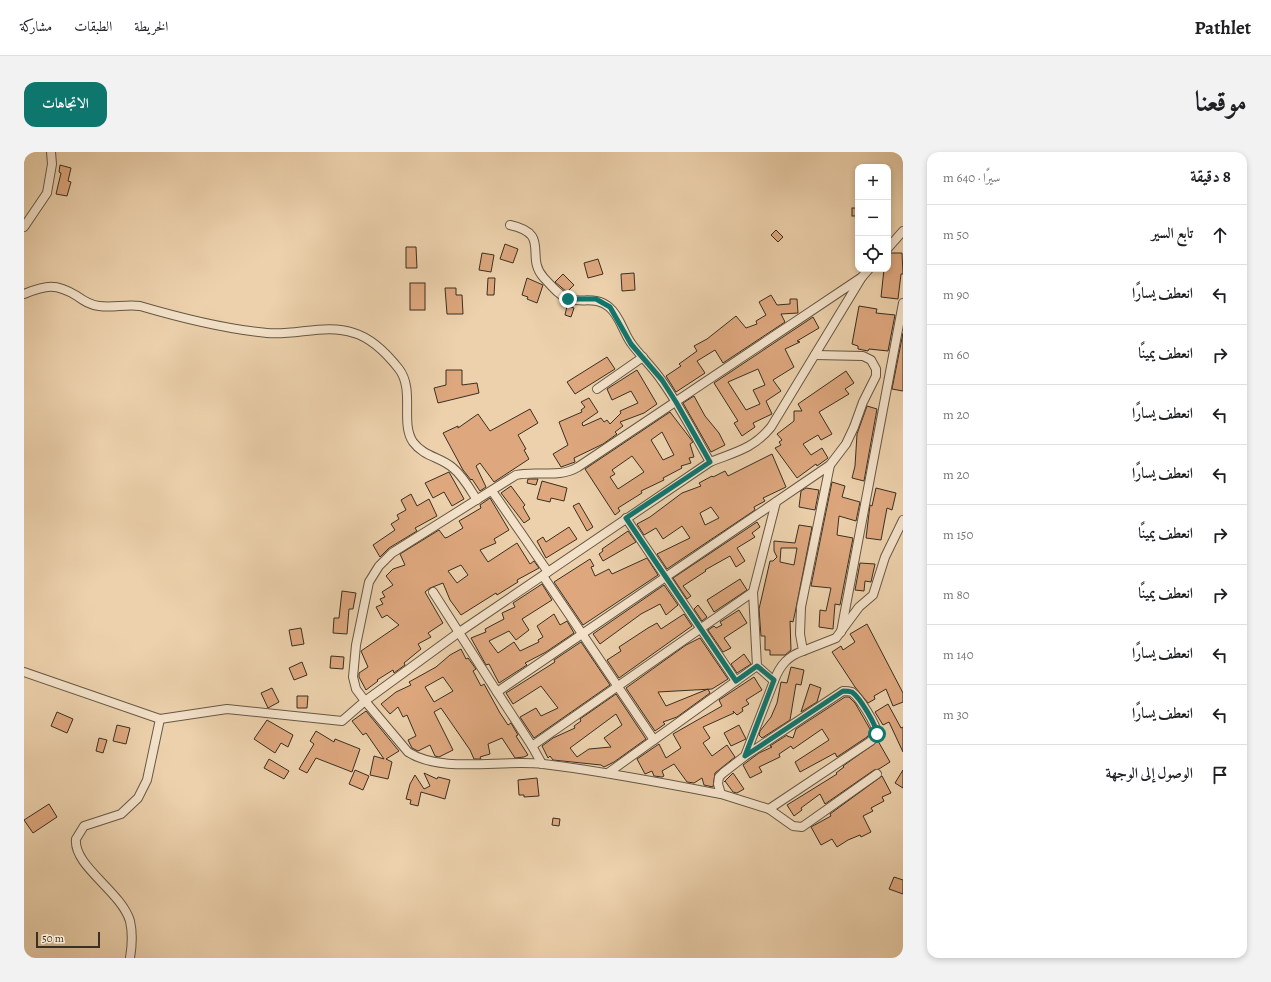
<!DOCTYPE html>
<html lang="ar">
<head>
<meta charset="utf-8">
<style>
  :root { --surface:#fff; --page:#f2f2f2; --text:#202124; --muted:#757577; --line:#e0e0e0; --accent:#0f766e }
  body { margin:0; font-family:Alegreya,Amiri,serif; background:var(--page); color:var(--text); direction:rtl }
  .controls { position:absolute; right:12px; top:12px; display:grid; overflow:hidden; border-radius:8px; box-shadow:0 2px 6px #0003 }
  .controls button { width:36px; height:36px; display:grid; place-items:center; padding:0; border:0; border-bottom:1px solid var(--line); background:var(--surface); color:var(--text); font:20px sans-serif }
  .scale { position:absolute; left:12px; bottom:10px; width:64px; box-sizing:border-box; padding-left:4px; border:2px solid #392f22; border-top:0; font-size:11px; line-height:14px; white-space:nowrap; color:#392f22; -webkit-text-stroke:3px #f3e1c9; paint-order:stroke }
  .stop { position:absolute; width:12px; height:12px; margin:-9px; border:3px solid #0f766e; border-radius:50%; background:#fff }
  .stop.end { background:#0f766e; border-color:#fff; box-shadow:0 1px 4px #0008 }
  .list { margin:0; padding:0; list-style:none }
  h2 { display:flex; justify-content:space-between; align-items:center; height:52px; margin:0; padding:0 16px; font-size:17px }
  h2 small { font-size:13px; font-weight:400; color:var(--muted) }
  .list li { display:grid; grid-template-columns:26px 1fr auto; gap:12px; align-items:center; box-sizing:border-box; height:60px; padding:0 16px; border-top:1px solid var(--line) }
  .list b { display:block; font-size:15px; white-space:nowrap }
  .list em { font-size:13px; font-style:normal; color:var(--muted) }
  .icon { flex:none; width:22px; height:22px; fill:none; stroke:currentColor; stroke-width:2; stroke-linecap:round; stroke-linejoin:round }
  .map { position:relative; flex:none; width:879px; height:806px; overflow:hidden; direction:ltr; border-radius:12px }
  header { display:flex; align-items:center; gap:24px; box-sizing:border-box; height:56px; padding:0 20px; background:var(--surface); border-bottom:1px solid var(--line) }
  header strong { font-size:19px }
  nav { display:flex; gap:22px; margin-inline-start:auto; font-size:14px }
  .intro { display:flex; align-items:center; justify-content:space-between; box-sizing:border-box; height:96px; padding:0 24px }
  h1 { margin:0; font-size:28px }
  .button { padding:10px 18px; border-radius:12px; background:var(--accent); color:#fff; font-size:14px; font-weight:700 }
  main { display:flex; gap:24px; padding:0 24px }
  aside { flex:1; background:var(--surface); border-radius:12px; box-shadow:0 2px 6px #0003 }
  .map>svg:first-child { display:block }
  .building { fill:#dea77e; stroke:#392f22; fill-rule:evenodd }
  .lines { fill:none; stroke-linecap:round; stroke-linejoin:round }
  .minor-casing { stroke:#665844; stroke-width:10 }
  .minor { stroke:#f3e1c9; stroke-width:8 }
  .route { stroke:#0f766e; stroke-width:5 }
</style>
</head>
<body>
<header>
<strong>Pathlet</strong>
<nav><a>الخريطة</a><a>الطبقات</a><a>مشاركة</a></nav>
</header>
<div class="intro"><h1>موقعنا</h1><a class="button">الاتجاهات</a></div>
<main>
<aside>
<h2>8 دقيقة<small>سيرًا · 640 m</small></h2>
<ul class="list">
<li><svg class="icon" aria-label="ahead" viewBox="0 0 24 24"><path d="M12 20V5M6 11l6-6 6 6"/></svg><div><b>تابع السير</b></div><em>50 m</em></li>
<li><svg class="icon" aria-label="left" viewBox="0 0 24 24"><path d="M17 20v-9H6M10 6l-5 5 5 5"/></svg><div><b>انعطف يسارًا</b></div><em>90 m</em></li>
<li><svg class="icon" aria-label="right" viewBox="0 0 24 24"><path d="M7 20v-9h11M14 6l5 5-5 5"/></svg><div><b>انعطف يمينًا</b></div><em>60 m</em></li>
<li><svg class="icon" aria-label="left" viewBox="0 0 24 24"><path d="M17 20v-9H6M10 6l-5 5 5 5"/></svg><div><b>انعطف يسارًا</b></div><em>20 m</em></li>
<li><svg class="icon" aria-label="left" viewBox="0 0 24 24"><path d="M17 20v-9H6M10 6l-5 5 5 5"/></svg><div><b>انعطف يسارًا</b></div><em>20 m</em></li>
<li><svg class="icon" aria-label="right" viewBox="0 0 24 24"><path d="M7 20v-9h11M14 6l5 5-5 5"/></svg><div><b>انعطف يمينًا</b></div><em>150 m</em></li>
<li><svg class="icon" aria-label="right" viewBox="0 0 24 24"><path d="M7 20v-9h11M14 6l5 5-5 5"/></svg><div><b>انعطف يمينًا</b></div><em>80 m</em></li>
<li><svg class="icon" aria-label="left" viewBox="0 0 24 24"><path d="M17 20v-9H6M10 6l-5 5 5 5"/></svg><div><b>انعطف يسارًا</b></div><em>140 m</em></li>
<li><svg class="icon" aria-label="left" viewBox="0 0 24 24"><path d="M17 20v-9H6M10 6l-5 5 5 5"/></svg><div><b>انعطف يسارًا</b></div><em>30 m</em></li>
<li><svg class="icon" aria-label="arrive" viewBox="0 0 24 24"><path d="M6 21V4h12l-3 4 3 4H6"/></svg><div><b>الوصول إلى الوجهة</b></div></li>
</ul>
</aside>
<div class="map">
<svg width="879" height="806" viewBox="0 0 879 806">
  <rect width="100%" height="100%" fill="#ecd1ac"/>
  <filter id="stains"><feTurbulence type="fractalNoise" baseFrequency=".005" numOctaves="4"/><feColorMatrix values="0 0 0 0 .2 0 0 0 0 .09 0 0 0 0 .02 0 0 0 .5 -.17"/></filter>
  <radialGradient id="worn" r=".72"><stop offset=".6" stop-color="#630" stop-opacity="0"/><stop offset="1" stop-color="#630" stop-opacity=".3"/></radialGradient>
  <g class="building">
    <path d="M 36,13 L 47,16 L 44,29 L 47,30 L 43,44 L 32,42 L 37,21 L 35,20 Z"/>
    <rect x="828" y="56" width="6" height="8"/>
    <path d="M 752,78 L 759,85 L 754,90 L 747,83 Z"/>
    <path d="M 481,92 L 494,97 L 489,111 L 476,107 Z"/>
    <path d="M 382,95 L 392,95 L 393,116 L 382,116 Z"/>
    <path d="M 458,101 L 470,103 L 467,120 L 455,118 Z"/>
    <path d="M 866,101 L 878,101 L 879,122 L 877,122 L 874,147 L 857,145 L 860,117 L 864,117 L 864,112 L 866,112 Z"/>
    <path d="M 574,107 L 579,122 L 564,126 L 560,111 Z"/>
    <path d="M 610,121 L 611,138 L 598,139 L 597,122 Z"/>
    <path d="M 539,122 L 550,133 L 543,140 L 531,130 Z"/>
    <path d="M 464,126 L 471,126 L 470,143 L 463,143 Z"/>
    <path d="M 503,126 L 519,133 L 513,151 L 503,147 L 504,145 L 498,143 Z"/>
    <rect x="386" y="131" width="15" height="27"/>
    <path d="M 421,136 L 432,136 L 432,143 L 438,143 L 439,162 L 423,162 Z"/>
    <path d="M 747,143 L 753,153 L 766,152 L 766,147 L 773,147 L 774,161 L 757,162 L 761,170 L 699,211 L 691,198 L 673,209 L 681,221 L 652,240 L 642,224 L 657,214 L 655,212 L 673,199 L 670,194 L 683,187 L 712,164 L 722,176 L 733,172 L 732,169 L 742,163 L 735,150 Z"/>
    <path d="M 543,154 L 550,156 L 547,165 L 541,163 Z"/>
    <path d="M 835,154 L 853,157 L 852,161 L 871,163 L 864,199 L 845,197 L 844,199 L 834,197 L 834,194 L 828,192 Z"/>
    <path d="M 789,165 L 795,176 L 773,189 L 776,190 L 761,197 L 770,215 L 749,228 L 757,239 L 742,249 L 748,262 L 729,271 L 731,275 L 718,284 L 710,271 L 714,269 L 690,231 ZM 734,217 L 741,233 L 729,238 L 736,252 L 722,258 L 704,230 Z"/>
    <path d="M 879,181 L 879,239 L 868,237 Z"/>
    <path d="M 583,205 L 591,217 L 551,242 L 543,230 Z"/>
    <path d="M 422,218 L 438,218 L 438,233 L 453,231 L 455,241 L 414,251 L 410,236 L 422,233 Z"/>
    <path d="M 613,218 L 633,252 L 620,261 L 596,270 L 599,274 L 591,280 L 593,282 L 579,292 L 550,306 L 551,310 L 537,315 L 529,302 L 544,293 L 535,270 L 558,260 L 557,258 L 561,255 L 557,250 L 565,246 L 574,260 L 558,271 L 559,274 L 577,266 L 580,270 L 583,268 L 586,272 L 597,261 L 596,259 L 614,251 L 607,239 L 588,248 L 583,237 Z"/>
    <path d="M 822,219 L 830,231 L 821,237 L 825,242 L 795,260 L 808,282 L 797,288 L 794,283 L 779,292 L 787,303 L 798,296 L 804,306 L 793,314 L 792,312 L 773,326 L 751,296 L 757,293 L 755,290 L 758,288 L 753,282 L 770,269 L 770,259 L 778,259 L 774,252 Z"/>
    <path d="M 670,244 L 681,264 L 695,281 L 701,293 L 687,300 L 659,251 Z"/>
    <path d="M 843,254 L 853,257 L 840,329 L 828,326 L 831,314 L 833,282 Z"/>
    <path d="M 506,257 L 514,271 L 494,283 L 502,297 L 500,298 L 505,307 L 470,330 L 456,311 L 452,314 L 462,335 L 456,339 L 448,327 L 447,328 L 439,318 L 419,281 L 434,274 L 434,276 L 454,262 L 466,279 Z"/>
    <path d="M 646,260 L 669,290 L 666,292 L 670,305 L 665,306 L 667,311 L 657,314 L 658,316 L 639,326 L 640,328 L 617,339 L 618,341 L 594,356 L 596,359 L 591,363 L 561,317 ZM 638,280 L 650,303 L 639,308 L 627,288 ZM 608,304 L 620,320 L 594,337 L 586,325 L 591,322 L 588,318 Z"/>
    <path d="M 748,302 L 762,335 L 739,346 L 741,349 L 730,355 L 731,358 L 643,417 L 633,402 L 666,386 L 658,374 L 639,387 L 632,376 L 620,383 L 613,372 L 626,365 L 658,341 L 677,334 L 675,331 L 688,324 L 689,325 L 701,319 L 704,324 ZM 687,355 L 695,366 L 681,373 L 676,361 Z"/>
    <path d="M 425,320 L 440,347 L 428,354 L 420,340 L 409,346 L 401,331 Z"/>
    <path d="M 504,327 L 514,327 L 512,333 L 503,331 Z"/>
    <path d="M 518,329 L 543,336 L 540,349 L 527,346 L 526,350 L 513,347 Z"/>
    <path d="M 808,330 L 821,334 L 818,345 L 836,350 L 832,369 L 815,364 L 813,383 L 829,386 L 816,453 L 811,452 L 809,477 L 795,475 L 796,458 L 802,459 L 807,436 L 787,434 Z"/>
    <path d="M 487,334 L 501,353 L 499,355 L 506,367 L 500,371 L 477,341 Z"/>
    <path d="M 782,336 L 795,338 L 791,358 L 775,355 L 777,339 Z"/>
    <path d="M 852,336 L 872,341 L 868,358 L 863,356 L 857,388 L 842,386 L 846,353 L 848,354 Z"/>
    <path d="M 387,342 L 393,354 L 405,347 L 413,364 L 391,376 L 393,379 L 365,396 L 356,405 L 349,393 L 371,378 L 367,372 L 375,367 L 373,363 L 382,358 L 377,348 Z"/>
    <path d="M 466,346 L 485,378 L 470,387 L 472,391 L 456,398 L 464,410 L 493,391 L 506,412 L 510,409 L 515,416 L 493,428 L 494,430 L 473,443 L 472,441 L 437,463 L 426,448 L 419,431 L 406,436 L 401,440 L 419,471 L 404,481 L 407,485 L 394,492 L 397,497 L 380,511 L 381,513 L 370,521 L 369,518 L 353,528 L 354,529 L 342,538 L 335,525 L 335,521 L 344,515 L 337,499 L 375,473 L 363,463 L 358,466 L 352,455 L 359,452 L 356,447 L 361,445 L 358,440 L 369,433 L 362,424 L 369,417 L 381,413 L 376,402 L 415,378 L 421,386 L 424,385 L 439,376 L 435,369 L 457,356 L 456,353 ZM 437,413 L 444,423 L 433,431 L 424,419 Z"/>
    <path d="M 555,351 L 569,375 L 563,379 L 549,354 Z"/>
    <path d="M 733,370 L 736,375 L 728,381 L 731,385 L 713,396 L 721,409 L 712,415 L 706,404 L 681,418 L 682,419 L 659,434 L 667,444 L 663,447 L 649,426 Z"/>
    <path d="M 775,373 L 788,375 L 771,461 L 769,470 L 766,469 L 767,498 L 761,503 L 746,503 L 746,498 L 741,498 L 741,484 L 737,484 L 735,457 L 738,444 L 746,409 L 749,409 L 753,405 L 750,399 L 750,389 L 771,391 ZM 757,396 L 773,396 L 770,413 L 756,410 Z"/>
    <path d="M 545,375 L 553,387 L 522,406 L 513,389 L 519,385 L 522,390 Z"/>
    <path d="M 604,379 L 612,390 L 579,409 L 575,402 L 579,399 L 578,397 Z"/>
    <path d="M 623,406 L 634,423 L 559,473 L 530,430 L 566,407 L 570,414 L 567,415 L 571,424 L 585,417 L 588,422 Z"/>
    <path d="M 836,411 L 851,412 L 847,430 L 841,429 L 840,439 L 831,438 Z"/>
    <path d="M 716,427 L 723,438 L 690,460 L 683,448 Z"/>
    <path d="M 518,432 L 528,448 L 498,467 L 505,478 L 492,488 L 485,479 L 465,489 L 474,501 L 490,490 L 496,499 L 515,490 L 514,488 L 519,485 L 513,474 L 530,462 L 536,473 L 543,469 L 550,481 L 522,500 L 501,511 L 503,513 L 475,531 L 465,512 L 462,513 L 447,486 L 462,480 L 461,477 L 480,467 L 478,461 L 491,455 L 489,451 Z"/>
    <path d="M 640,433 L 654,453 L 642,463 L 636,452 L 617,462 L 576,492 L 569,482 Z"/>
    <path d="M 318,439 L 332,441 L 329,457 L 325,457 L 323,482 L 309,481 L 310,466 L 315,466 Z"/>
    <path d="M 674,453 L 683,465 L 678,469 L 670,457 Z"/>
    <path d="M 715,458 L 723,471 L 700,486 L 707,496 L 699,500 L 684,478 L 690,474 L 692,476 L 698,473 L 696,470 Z"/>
    <path d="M 660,462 L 668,474 L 595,526 L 583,508 L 597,499 L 595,495 L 624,476 L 633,471 L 637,477 Z"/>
    <path d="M 843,472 L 879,541 L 879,550 L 869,554 L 862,537 L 850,544 L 851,547 L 844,551 L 831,535 L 808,500 L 817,494 L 819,498 L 831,490 L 826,482 Z"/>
    <path d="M 277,476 L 280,492 L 268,494 L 265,478 Z"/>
    <path d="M 676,486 L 704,527 L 688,537 L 634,540 L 642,554 L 684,537 L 686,541 L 653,565 L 639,570 L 641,572 L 631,579 L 602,536 L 662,493 Z"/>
    <path d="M 557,490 L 586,533 L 510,586 L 496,565 L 512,556 L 517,564 L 534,556 L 517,534 L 489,552 L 482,541 L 531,510 L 530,508 Z"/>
    <path d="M 437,497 L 442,507 L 444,506 L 452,517 L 449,519 L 457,534 L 460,532 L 476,561 L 484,573 L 487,571 L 494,583 L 492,584 L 504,603 L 500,605 L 491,606 L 478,586 L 464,592 L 466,602 L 456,605 L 457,607 L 450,607 L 446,598 L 417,556 L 410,560 L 429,598 L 415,605 L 411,604 L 406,593 L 394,599 L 388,596 L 384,588 L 392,584 L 383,563 L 379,565 L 374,555 L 366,562 L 357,552 L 372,540 L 387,533 L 385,530 L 412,515 L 426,503 ZM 419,525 L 429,539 L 410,550 L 401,535 Z"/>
    <path d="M 720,502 L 727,512 L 713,521 L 707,512 Z"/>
    <path d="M 307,504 L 320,505 L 319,517 L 306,516 Z"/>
    <path d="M 278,510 L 283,523 L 270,528 L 265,516 Z"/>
    <path d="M 767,515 L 780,518 L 777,533 L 772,532 L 766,568 L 738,586 L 735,583 L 736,579 L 747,565 L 753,551 L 757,530 L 763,531 Z"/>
    <path d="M 730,525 L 738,538 L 722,548 L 725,552 L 718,556 L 719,559 L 713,563 L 709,559 L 710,561 L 679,575 L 686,586 L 679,591 L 688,604 L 703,593 L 711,605 L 691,621 L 689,635 L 680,633 L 678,626 L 670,631 L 663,630 L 650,612 L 638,619 L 640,624 L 638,625 L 630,624 L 628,619 L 621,622 L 613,607 L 635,592 L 642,606 L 657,596 L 649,582 L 698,554 L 695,548 Z"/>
    <path d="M 786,532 L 797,536 L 793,550 L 777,560 Z"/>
    <path d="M 248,536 L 255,550 L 244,556 L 237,541 Z"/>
    <path d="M 592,542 L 622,587 L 590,610 L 580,615 L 577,613 L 529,608 L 526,604 L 524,606 L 518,594 L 529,586 L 551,576 L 550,574 L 557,569 L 556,567 ZM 592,562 L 598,573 L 580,586 L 587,595 L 565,597 L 553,605 L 546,596 Z"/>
    <path d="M 273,544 L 284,544 L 283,556 L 273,556 Z"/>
    <path d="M 821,545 L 825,545 L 831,551 L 846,577 L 847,580 L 843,585 L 813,605 L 811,601 L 776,620 L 771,610 L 805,588 L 798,577 L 769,597 L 767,594 L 755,602 L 756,605 L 735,615 L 738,620 L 726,626 L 719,613 L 735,601 L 748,595 L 746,594 L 763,583 L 763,584 L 769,586 L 772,577 Z"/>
    <path d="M 864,552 L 877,576 L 879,575 L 879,600 L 865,570 L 859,573 L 851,560 Z"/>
    <path d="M 342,559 L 375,599 L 362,607 L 368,610 L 364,627 L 346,623 L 350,604 L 360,607 L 342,581 L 339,583 L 328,569 Z"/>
    <path d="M 33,560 L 49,567 L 43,581 L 27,574 Z"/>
    <path d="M 243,568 L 269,583 L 264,595 L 257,591 L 251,601 L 230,587 Z"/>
    <path d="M 93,573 L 106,576 L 102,592 L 89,589 Z"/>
    <path d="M 715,573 L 722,587 L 707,594 L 700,581 Z"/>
    <path d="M 292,579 L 310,590 L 311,587 L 336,597 L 328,620 L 292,606 L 283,621 L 275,617 L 290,592 L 286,589 Z"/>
    <path d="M 75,586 L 83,588 L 79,601 L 72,599 Z"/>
    <path d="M 854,589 L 866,610 L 855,617 L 850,618 L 801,652 L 796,642 L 777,656 L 778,658 L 770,664 L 763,653 L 813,622 L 812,621 L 820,615 L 819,614 Z"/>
    <path d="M 245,607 L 265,619 L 260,627 L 240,616 Z"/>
    <path d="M 331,618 L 345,624 L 339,638 L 325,632 Z"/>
    <path d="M 879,618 L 879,636 L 871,631 Z"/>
    <path d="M 400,621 L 413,627 L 414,625 L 426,628 L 421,647 L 397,640 L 394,654 L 386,652 L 387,648 L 382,647 L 386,632 L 391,623 L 400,637 L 406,634 Z"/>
    <path d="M 709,621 L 720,637 L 713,641 L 709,640 L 701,629 L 700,630 Z"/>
    <path d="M 858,624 L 867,641 L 858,645 L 860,649 L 847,656 L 849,659 L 839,664 L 847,680 L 837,685 L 836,683 L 824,688 L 813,695 L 808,687 L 797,693 L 787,675 L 807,664 L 806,662 Z"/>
    <path d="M 513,626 L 515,644 L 500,645 L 500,643 L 495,643 L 494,628 Z"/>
    <path d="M 25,652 L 33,665 L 9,681 L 0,668 Z"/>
    <path d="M 529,666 L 536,667 L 535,674 L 528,673 Z"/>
    <path d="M 870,725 L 879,728 L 879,742 L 865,737 Z"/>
  </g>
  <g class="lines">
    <g class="minor-casing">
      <g id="minor">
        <path d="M 486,73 C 528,82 500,105 520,126 C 527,133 535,144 545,147 C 560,151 572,144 585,155 C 596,164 599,180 607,191 C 616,204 629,215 638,229 C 656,254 670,282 686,310"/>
        <path d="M 0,75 L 23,41 L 28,12 L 27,0"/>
        <path d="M 864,96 L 879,79"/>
        <path d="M 0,142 C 22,133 32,131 53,144 C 60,149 66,153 75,154 C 89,156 102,152 116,154 C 157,166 200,177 243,181 C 272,184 302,171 330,181 C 347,186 364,203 375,217 C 391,238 376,271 389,290 C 400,305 417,305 429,316 C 439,324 446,337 453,348"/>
        <path d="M 791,203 L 839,204 L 847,208 L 852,217 L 852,224 L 839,250 L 830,275 L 822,292 L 806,313"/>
        <path d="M 573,237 L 619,205"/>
        <path d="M 468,339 L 524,420"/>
        <path d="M 602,366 L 712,529"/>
        <path d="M 519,424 L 630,588"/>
        <path d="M 409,440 L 473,540 L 806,313 L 777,455 L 776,482 L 779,499 C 764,504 756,513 750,529"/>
        <path d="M 729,440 L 752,350"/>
        <path d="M 817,480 L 879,151"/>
        <path d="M 779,499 L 812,486 L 835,455 L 849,443 L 861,405 L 879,368"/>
        <path d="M 0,520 L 136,567 L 203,557 L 318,569 L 341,549 L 434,481 L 686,310 C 711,300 729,297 747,275 L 838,125 L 845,117"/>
        <path d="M 473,540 L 508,594 L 518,612"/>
        <path d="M 508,594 L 729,440 L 733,514 L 750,529 L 721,604 L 699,621 L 695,625 L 694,632 L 697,642 L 745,657 L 847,589 L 853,581 C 852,572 836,546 828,540 C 825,539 822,539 819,539 L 721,604"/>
        <path d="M 584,621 L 733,514"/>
        <path d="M 697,642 C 638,631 579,619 519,612 C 478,607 418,622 384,600 L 341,549 L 332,537 L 329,525 L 332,493 L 345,430 L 355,414 L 368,401 L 492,323 C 513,318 534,327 554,315 L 838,125"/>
        <path d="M 745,657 L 769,674 L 778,675 L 853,622"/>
        <path d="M 106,806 C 108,794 109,782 106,769 C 97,739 49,714 52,687 L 60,674 L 97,662 L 114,646 L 123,628 L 136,567"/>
      </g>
    </g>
    <use href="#minor" class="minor"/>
  </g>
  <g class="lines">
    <path class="route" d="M 544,147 L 572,147 L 586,155 L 607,192 L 638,228 L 652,250 L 686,310 L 602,366 L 712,529 L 733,514 L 750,528 L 721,604 L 819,539 C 822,539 825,539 828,540 C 836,546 852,572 853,582"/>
  </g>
  <rect width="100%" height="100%" filter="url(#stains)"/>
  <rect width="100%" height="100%" fill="url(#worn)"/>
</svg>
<div class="controls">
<button>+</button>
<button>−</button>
<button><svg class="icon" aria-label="locate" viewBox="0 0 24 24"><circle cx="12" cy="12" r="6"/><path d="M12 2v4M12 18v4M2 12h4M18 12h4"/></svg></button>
</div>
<div class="scale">50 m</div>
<div class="stop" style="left:853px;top:582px"></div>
<div class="stop end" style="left:544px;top:147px"></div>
</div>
</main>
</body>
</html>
